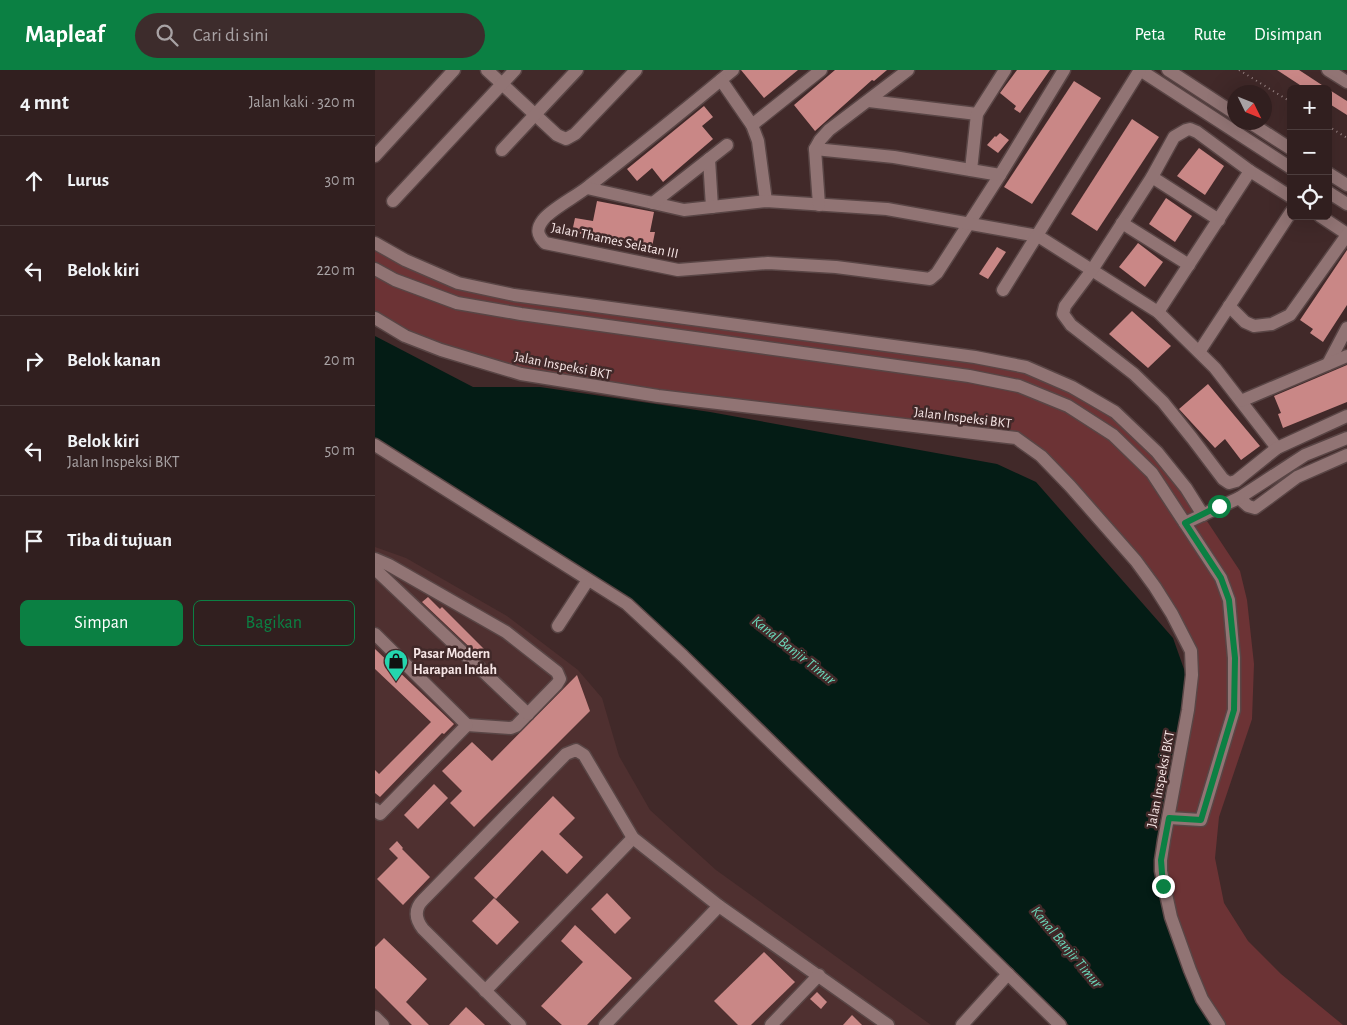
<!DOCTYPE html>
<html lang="id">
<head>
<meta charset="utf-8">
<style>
  :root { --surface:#311f1f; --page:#3d2c2c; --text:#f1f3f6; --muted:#a8a2a4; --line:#4c3d3d; --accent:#0b8043 }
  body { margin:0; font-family:"Alegreya Sans",sans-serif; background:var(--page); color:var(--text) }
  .controls { position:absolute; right:15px; top:15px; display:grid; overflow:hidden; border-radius:8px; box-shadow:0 5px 20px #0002 }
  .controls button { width:45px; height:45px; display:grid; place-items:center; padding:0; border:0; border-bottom:1px solid var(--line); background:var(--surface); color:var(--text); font:25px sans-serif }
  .compass { position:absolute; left:852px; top:15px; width:45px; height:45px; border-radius:50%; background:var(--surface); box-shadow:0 5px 20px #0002; rotate:133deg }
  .stop { position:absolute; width:15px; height:15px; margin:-11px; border:4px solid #0b8043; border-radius:50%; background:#fff }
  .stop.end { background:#0b8043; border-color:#fff; box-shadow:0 1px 5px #0008 }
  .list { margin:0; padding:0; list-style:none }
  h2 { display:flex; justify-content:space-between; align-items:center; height:65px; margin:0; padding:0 20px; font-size:21px }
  h2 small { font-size:16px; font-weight:400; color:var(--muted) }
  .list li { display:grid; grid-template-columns:32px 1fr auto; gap:15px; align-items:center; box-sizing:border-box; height:90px; padding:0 20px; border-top:1px solid var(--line) }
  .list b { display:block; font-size:19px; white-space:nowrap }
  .list p { margin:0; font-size:16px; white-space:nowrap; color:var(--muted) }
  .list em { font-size:16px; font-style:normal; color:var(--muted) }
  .actions { display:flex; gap:10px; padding:15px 20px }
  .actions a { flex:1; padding:11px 0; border:1px solid var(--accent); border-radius:8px; text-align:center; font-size:18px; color:var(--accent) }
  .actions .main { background:var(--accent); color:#fff }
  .icon { flex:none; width:28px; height:28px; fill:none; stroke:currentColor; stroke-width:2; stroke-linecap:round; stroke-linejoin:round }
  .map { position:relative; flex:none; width:972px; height:955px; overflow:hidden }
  header { display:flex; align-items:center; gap:30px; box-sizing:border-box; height:70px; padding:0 25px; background:var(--accent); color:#fff }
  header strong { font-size:24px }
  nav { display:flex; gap:28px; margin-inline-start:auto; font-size:18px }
  .search { width:350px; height:45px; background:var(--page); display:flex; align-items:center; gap:12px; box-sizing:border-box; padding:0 18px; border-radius:28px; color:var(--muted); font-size:19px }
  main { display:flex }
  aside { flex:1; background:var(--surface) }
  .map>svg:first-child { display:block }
  .built { fill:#4f3030 }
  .green { fill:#6c3335 }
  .water { fill:#041c15 }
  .building { fill:#c98786 }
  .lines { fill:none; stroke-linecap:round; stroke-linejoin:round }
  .minor-casing { stroke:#594545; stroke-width:15 }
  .path { stroke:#998484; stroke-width:2; stroke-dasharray:1 4; stroke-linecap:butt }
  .minor { stroke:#917474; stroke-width:12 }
  .route { stroke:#0b8043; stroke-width:6 }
  .labels { text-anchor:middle; stroke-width:5; stroke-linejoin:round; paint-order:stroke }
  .street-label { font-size:14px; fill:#f6e5e5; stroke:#412929 }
  .poi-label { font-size:14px; font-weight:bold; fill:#f6e5e5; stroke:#412929; text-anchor:start }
  .water-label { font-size:15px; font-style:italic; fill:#6bd9bb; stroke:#412929 }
</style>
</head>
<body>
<header>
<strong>Mapleaf</strong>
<div class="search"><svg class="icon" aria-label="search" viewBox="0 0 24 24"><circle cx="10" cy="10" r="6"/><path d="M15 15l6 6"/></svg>Cari di sini</div>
<nav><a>Peta</a><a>Rute</a><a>Disimpan</a></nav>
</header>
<main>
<aside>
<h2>4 mnt<small>Jalan kaki · 320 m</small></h2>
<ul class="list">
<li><svg class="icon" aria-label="ahead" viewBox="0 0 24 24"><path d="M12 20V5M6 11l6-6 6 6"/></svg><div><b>Lurus</b></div><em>30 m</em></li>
<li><svg class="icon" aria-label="left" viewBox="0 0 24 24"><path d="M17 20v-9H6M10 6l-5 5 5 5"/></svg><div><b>Belok kiri</b></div><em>220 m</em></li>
<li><svg class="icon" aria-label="right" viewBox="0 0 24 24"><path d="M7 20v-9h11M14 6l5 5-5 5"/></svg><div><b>Belok kanan</b></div><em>20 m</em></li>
<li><svg class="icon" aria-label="left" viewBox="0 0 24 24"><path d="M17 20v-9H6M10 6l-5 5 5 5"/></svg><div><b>Belok kiri</b><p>Jalan Inspeksi BKT</p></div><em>50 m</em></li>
<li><svg class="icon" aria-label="arrive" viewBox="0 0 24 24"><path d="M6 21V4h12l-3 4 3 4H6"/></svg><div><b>Tiba di tujuan</b></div></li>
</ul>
<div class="actions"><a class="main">Simpan</a><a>Bagikan</a></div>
</aside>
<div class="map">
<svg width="972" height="955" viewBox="0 0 972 955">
  <rect width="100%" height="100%" fill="#412929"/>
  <path class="built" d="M 0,477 L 31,488 L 132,546 L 203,600 L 227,628 L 244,686 L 275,740 L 341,800 L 556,955 L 0,955 Z"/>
  <path class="green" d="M 0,173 L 83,213 L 651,297 L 740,342 L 828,445 L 865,501 L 872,530 L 879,594 L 877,649 L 844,747 L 840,788 L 849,833 L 873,871 L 906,904 L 968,955 L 844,955 L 788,817 L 816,581 L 754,483 L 641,368 L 146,304 L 66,280 L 0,247 Z"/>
  <path class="water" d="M 0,266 L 98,317 L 165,317 L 335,342 L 622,394 L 661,412 L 798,568 L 810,602 L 814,634 L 788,817 L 844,955 L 694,955 L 260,537 L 0,372 Z"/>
  <g class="building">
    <path d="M 366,0 L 423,0 L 389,28 Z"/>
    <path d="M 460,0 L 512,0 L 499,11 L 497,10 L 440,61 L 419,35 Z"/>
    <path d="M 642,0 L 675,0 L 645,43 L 639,39 L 641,36 L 625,23 Z"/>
    <path d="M 902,0 L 924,0 L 953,19 L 931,19 Z"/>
    <path d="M 699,11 L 726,28 L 657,134 L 629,117 Z"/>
    <path d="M 953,19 L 972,31 L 972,45 L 953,33 Z"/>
    <path d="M 329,36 L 338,47 L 327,56 L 338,69 L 288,112 L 277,98 L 262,111 L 252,99 Z"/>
    <path d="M 757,49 L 784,67 L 722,161 L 696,144 Z"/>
    <path d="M 625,63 L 634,70 L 623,83 L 612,75 L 620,66 L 621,67 Z"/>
    <path d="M 824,78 L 849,96 L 830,125 L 802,106 Z"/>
    <path d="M 791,128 L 817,146 L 800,172 L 774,154 Z"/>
    <path d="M 222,131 L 279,142 L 275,162 L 280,162 L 277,177 L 197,162 L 200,148 L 218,151 Z"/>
    <path d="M 763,173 L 788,192 L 770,217 L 744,197 Z"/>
    <path d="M 622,177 L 631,182 L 613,209 L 604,204 Z"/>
    <path d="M 972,180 L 972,235 L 948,272 L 935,263 L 938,259 L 925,250 Z"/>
    <path d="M 757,241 L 796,276 L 773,298 L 734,264 Z"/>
    <path d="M 972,295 L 972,332 L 908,358 L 903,344 L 906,343 L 899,326 Z"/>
    <path d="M 833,314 L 885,376 L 866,390 L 850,369 L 840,378 L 804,339 Z"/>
    <path d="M 53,527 L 65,539 L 67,537 L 112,582 L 106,588 L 47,532 Z"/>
    <path d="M 0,579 L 79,654 L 69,664 L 67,663 L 5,727 L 0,723 L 0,700 L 4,704 L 56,652 L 0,599 Z"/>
    <path d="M 202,605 L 215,641 L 99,757 L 75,733 L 87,721 L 67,701 L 97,672 L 117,691 Z"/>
    <path d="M 59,714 L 73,728 L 43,759 L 29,745 Z"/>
    <path d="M 178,726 L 200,748 L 184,764 L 208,787 L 192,804 L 167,780 L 121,829 L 99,808 Z"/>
    <path d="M 22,771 L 28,778 L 27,779 L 55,807 L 28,835 L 2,809 L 23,788 L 14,779 Z"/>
    <path d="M 232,823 L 256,848 L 240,864 L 216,839 Z"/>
    <path d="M 119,828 L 144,852 L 122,875 L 97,851 Z"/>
    <path d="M 200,855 L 257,908 L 212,955 L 187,955 L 166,936 L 208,892 L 186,871 Z"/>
    <path d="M 9,868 L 52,909 L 31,932 L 54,955 L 37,955 L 0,918 L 0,877 Z"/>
    <path d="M 389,882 L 420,912 L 376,955 L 363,955 L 339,931 Z"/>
    <path d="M 442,922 L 452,932 L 446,939 L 435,929 Z"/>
    <path d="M 91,937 L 110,955 L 74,955 Z"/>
    <path d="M 477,945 L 487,955 L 468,955 Z"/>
  </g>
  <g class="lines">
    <g class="minor-casing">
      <g id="minor">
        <path d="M 112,0 L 182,65 L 191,69 L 200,64 L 261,0"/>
        <path d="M 358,0 C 311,39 263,78 214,116 C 202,126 176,139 168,150 C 161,159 162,165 170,173 L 303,200 L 393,193 L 461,197 L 555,209 L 562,203 L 625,105 L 689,0"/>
        <path d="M 765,0 L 916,98"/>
        <path d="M 793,0 L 859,43"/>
        <path d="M 953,0 L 972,12"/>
        <path d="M 346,10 L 377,55 L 383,71 L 391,131"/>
        <path d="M 494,31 L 602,44"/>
        <path d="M 874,52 L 916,79"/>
        <path d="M 377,55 L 446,0"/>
        <path d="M 440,79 L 519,87 L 625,105"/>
        <path d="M 127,80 L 202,0"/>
        <path d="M 0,86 L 79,0"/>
        <path d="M 334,89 L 337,137"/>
        <path d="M 596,100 L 602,44 L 630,0"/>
        <path d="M 953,103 L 972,115"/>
        <path d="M 777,107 L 844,150"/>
        <path d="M 212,118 L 309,140 L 391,131 L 512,139 L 663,166 L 783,242 L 840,298 L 902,378"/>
        <path d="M 953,122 L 972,134"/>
        <path d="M 916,127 L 875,101 L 822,62 L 815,59 L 811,60 L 799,67 L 777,107 L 717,200 L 690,236 L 688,244 L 696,255 L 759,304 L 788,332 L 817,368 L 848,409 L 854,413 L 861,411 L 902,378 L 972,346"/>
        <path d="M 18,131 L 140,0"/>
        <path d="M 278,133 L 352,75"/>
        <path d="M 444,135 L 440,79 L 445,70 L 454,60 L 533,0"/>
        <path d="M 945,146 L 972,164"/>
        <path d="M 747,153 L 814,195"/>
        <path d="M 0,173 L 30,190 L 83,213 L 139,225 L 600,287 L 651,297 L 697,317 L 740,342 L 782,382 L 811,418 L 828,445"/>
        <path d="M 0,199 L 20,210 L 82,233 L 146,244 L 594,306 L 644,316 L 693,336 L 738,365 L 777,403 L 846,508 L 854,530 L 859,588 L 859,640 L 826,750 L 794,748"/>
        <path d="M 628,220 L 765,0"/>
        <path d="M 854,236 L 870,252 L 879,256 L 897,254 L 915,245 L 972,165"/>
        <path d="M 783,242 L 875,101"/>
        <path d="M 0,248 L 30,266 L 66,280 L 146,304 L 283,326 L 641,368 L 666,386 L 695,416 L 761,491 L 780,517 L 797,544 L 816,581 L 817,605 L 813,640 L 789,770 L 786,790 L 786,801 L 796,847 L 815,900 L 827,929 L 844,955"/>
        <path d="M 824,282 L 916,142"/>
        <path d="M 953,294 L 972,258"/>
        <path d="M 866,331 L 972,286"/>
        <path d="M 972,368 L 930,385 L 864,428 L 873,436 L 880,438 L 922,407 L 972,385"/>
        <path d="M 0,375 L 252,534 L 308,586 L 685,955"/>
        <path d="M 810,453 L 864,428"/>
        <path d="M 0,489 L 14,495 L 131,562 L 182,602 L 185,609 L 182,614 L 141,656 L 136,658 L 92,655"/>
        <path d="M 0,499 L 153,644"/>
        <path d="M 183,556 L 213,510"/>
        <path d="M 0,564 L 92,655 L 5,744 L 0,739"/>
        <path d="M 110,921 L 258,768"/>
        <path d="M 0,947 L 8,955"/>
        <path d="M 145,955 L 48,859 C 40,849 39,839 48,830 L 191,684 L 201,680 L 209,685 L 258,768 L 344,836 L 513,955"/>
        <path d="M 230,955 L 344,836"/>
        <path d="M 396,955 L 444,905"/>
        <path d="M 587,955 L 633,904"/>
      </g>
    </g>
    <g class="path">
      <path d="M 864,0 L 916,32"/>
      <path d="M 953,56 L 972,68"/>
    </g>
    <use href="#minor" class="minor"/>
  </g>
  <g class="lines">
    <path class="route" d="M 788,816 L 786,790 L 794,748 L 826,750 L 859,640 L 860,588 L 854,530 L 846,508 L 810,453 L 844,436"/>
  </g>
  <defs>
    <g id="shop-pin" transform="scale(1.25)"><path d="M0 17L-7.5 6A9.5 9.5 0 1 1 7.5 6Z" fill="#24d5ae" stroke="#412929"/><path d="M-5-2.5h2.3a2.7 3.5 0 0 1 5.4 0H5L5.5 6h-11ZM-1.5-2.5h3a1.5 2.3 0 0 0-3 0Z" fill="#111"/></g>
  </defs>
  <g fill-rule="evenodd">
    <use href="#shop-pin" x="21" y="591"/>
  </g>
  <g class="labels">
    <g class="street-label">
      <text transform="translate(240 170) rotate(12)" y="5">Jalan Thames Selatan III</text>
      <text transform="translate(188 295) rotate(11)" y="5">Jalan Inspeksi BKT</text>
      <text transform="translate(588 347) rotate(7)" y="5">Jalan Inspeksi BKT</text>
      <text transform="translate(785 709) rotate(-79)" y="5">Jalan Inspeksi BKT</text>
    </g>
    <g class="poi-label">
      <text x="38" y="588">Pasar Modern<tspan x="38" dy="16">Harapan Indah</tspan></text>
    </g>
    <g class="water-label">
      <text transform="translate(419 580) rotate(38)" y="5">Kanal Banjir Timur</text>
      <text transform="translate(692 877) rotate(50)" y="5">Kanal Banjir Timur</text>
    </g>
  </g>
</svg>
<div class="controls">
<button>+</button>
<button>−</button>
<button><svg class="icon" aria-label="locate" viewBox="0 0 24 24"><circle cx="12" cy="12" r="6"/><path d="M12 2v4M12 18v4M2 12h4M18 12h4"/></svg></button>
</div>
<svg class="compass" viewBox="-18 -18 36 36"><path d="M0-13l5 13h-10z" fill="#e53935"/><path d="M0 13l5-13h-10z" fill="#a8a2a4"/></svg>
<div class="stop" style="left:844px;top:436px"></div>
<div class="stop end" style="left:788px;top:816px"></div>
</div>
</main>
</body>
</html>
